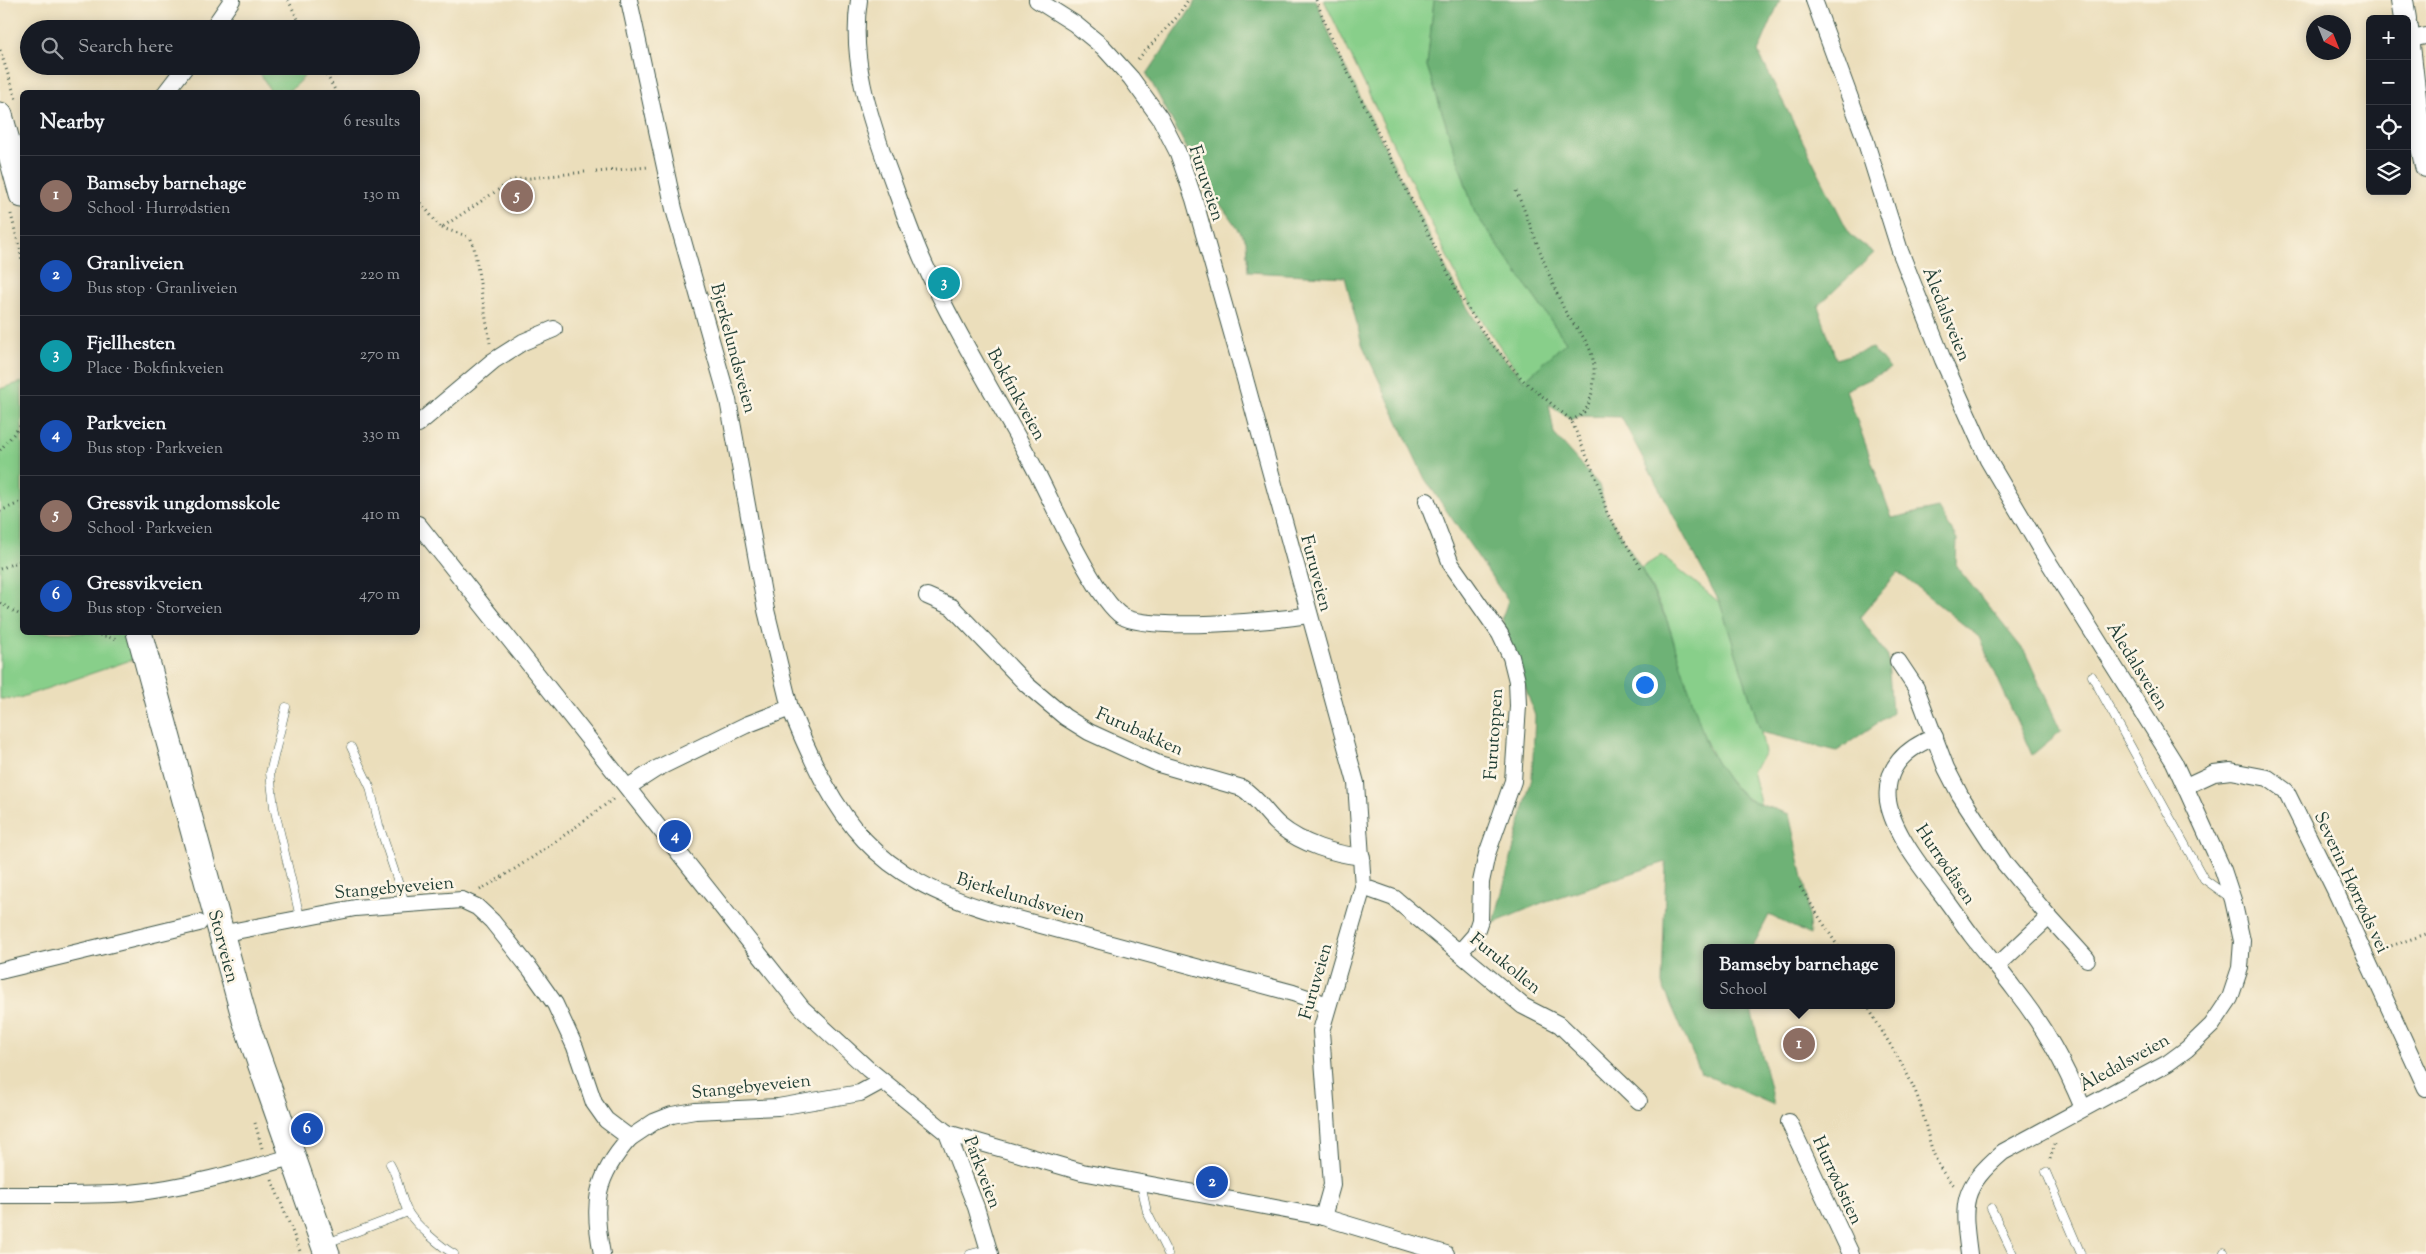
<!DOCTYPE html>
<html lang="en">
<head>
<meta charset="utf-8">
<style>
  :root { --surface:#171b24; --page:#20242c; --text:#f1f3f6; --muted:#9ea1a6; --line:#363941; --accent:#d1495b }
  body { margin:0; font-family:"Sorts Mill Goudy",serif; background:var(--page); color:var(--text) }
  .controls { position:absolute; right:15px; top:15px; display:grid; overflow:hidden; border-radius:8px; box-shadow:0 2px 12px #0003 }
  .controls button { width:45px; height:45px; display:grid; place-items:center; padding:0; border:0; border-bottom:1px solid var(--line); background:var(--surface); color:var(--text); font:25px sans-serif }
  .compass { position:absolute; left:2306px; top:15px; width:45px; height:45px; border-radius:50%; background:var(--surface); box-shadow:0 2px 12px #0003; rotate:137deg }
  .you { position:absolute; left:1644px; top:684px; width:18px; height:18px; margin:-12px; border:4px solid #fff; border-radius:50%; background:#1a73e8; box-shadow:0 0 0 8px #1a73e833 }
  .badge { display:grid; place-items:center; width:32px; height:32px; border-radius:50%; background:var(--accent); color:#fff; font-size:16px; font-weight:700 }
  .pin { position:absolute; translate:-50% -50%; border:2px solid #fff; box-shadow:0 1px 5px #0006 }
  .popup { position:absolute; left:1703px; top:944px; width:192px; height:65px; box-sizing:border-box; display:grid; place-content:center; border-radius:8px; background:var(--surface); filter:drop-shadow(0 1px 4px #0005); font-size:16px; white-space:nowrap; color:var(--muted) }
  .popup b { font-size:19px; color:var(--text) }
  .popup::after { content:''; position:absolute; left:50%; top:100%; margin-left:-10px; border:10px solid transparent; border-top-color:var(--surface) }
  .list { margin:0; padding:0; list-style:none }
  h2 { display:flex; justify-content:space-between; align-items:center; height:65px; margin:0; padding:0 20px; font-size:21px }
  h2 small { font-size:16px; font-weight:400; color:var(--muted) }
  .list li { display:grid; grid-template-columns:32px 1fr auto; gap:15px; align-items:center; box-sizing:border-box; height:80px; padding:0 20px; border-top:1px solid var(--line) }
  .list b { display:block; font-size:19px; white-space:nowrap }
  .list p { margin:0; font-size:16px; white-space:nowrap; color:var(--muted) }
  .list em { font-size:16px; font-style:normal; color:var(--muted) }
  .icon { flex:none; width:28px; height:28px; fill:none; stroke:currentColor; stroke-width:2; stroke-linecap:round; stroke-linejoin:round }
  .map { position:relative; flex:none; width:2426px; height:1254px; overflow:hidden }
  .search { position:absolute; background:var(--surface); box-shadow:0 2px 12px #0003; left:20px; top:20px; width:400px; height:55px; display:flex; align-items:center; gap:12px; box-sizing:border-box; padding:0 18px; border-radius:28px; color:var(--muted); font-size:19px }
  .panel { position:absolute; background:var(--surface); box-shadow:0 2px 12px #0003; left:20px; top:90px; width:400px; height:545px; border-radius:8px }
  .map>svg:first-child { display:block }
  .green { fill:#88cf8a; stroke:#54865f }
  .forest { fill:#6eb276; stroke:#467855 }
  .lines { fill:none; stroke-linecap:round; stroke-linejoin:round }
  .lane-casing { stroke:#3e5548; stroke-width:9 }
  .street-casing { stroke:#3e5548; stroke-width:18 }
  .secondary-casing { stroke:#3e5548; stroke-width:24 }
  .primary-casing { stroke:#3e5548; stroke-width:27 }
  .path { stroke:#3e5548; stroke-width:3; stroke-dasharray:1 4; stroke-linecap:butt }
  .lane { stroke:#fff; stroke-width:8 }
  .street { stroke:#fff; stroke-width:16 }
  .secondary { stroke:#fff; stroke-width:22 }
  .primary { stroke:#fff; stroke-width:25 }
  .labels { text-anchor:middle; stroke-width:5; stroke-linejoin:round; paint-order:stroke }
  .street-label { font-size:18px; fill:#1f3d34; stroke:#fcf5e5 }
</style>
</head>
<body>
<div class="map">
<svg width="2426" height="1254" viewBox="0 0 2426 1254">
  <rect width="100%" height="100%" fill="#fcf5e5"/>
  <filter id="ink" filterUnits="userSpaceOnUse"><feTurbulence type="fractalNoise" baseFrequency=".02" numOctaves="2"/><feDisplacementMap in="SourceGraphic" scale="10" xChannelSelector="R" yChannelSelector="G"/><feConvolveMatrix kernelMatrix="1 2 1 2 8 2 1 2 1" color-interpolation-filters="sRGB"/></filter>
  <filter id="wash" filterUnits="userSpaceOnUse"><feTurbulence type="fractalNoise" baseFrequency=".0096" numOctaves="4" result="noise"/><feDisplacementMap in="SourceGraphic" scale="20" xChannelSelector="R" yChannelSelector="G"/><feGaussianBlur stdDeviation="1.12" result="paint"/><feColorMatrix in="noise" values="0 0 0 0 0 0 0 0 0 0 0 0 0 0 0 0 0 1.4 0 .05"/><feComposite in="paint" operator="in"/></filter>
  <g filter="url(#wash)">
    <rect width="100%" height="100%" fill="#ebdebb"/>
    <g class="green">
      <path d="M 1324,0 L 1434,0 L 1427,66 L 1475,213 L 1566,342 L 1524,381 L 1469,302 Z"/>
      <path d="M 256,66 L 300,66 L 305,75 C 295,89 288,93 271,92 Z"/>
      <path d="M 22,382 L 22,632 L 127,633 L 134,659 L 19,698 L 0,699 L 0,389 Z"/>
      <path d="M 1662,555 L 1720,603 L 1761,732 L 1765,753 L 1752,771 L 1761,806 C 1703,781 1687,679 1668,623 C 1661,604 1650,586 1641,568 Z"/>
    </g>
    <path class="forest" d="M 1197,0 L 1316,0 L 1333,43 L 1457,291 L 1486,337 L 1524,381 L 1566,342 L 1475,213 L 1427,66 L 1434,0 L 1780,0 L 1758,52 L 1850,235 L 1874,253 L 1818,306 L 1836,359 L 1872,348 L 1890,369 L 1846,390 L 1892,518 L 1938,508 L 1957,539 L 1956,566 L 2025,652 L 2061,731 L 2032,755 L 1979,637 L 1898,572 L 1860,617 L 1888,657 L 1892,713 L 1837,751 L 1761,732 L 1720,603 L 1621,417 L 1580,416 L 1571,420 L 1549,404 L 1554,434 L 1599,485 L 1607,513 L 1641,568 L 1667,621 L 1708,749 L 1730,783 L 1748,800 L 1789,814 L 1807,896 L 1810,935 L 1769,915 L 1752,948 L 1706,948 L 1706,1005 L 1750,1005 L 1774,1105 L 1701,1073 L 1662,984 L 1666,862 L 1544,902 L 1494,923 L 1532,777 L 1535,716 L 1502,618 L 1508,601 L 1425,479 L 1362,344 L 1345,277 L 1248,272 L 1246,240 L 1207,186 L 1147,74 Z"/>
  </g>
  <g filter="url(#ink)">
    <g class="lines">
      <g class="lane-casing">
        <g id="lane">
          <path d="M 2092,676 L 2204,879 L 2229,897"/>
          <path d="M 286,707 L 270,773 L 274,807 L 300,917"/>
          <path d="M 351,747 L 370,787 L 379,825 L 405,903"/>
          <path d="M 390,1164 C 399,1179 400,1197 408,1212 C 415,1224 441,1247 454,1254"/>
          <path d="M 2046,1172 L 2081,1254"/>
          <path d="M 1141,1184 L 1147,1212 L 1168,1254"/>
          <path d="M 1991,1208 L 2013,1254"/>
          <path d="M 327,1243 L 408,1212"/>
          <path d="M 970,1254 L 989,1249"/>
          <path d="M 2223,1254 L 2224,1252"/>
        </g>
      </g>
      <g class="street-casing">
        <g id="street">
          <path d="M 629,0 L 674,209 L 728,400 L 766,610 L 790,708"/>
          <path d="M 859,0 C 850,58 868,112 887,166 C 899,198 910,232 924,263 C 957,336 1001,404 1038,475 C 1054,506 1096,599 1122,616 C 1146,632 1277,621 1308,615"/>
          <path d="M 1037,0 L 1075,24 L 1103,47 L 1131,78 L 1160,118 L 1178,153 L 1194,199 L 1245,379 L 1356,783 L 1363,887 L 1321,1031 L 1332,1185 L 1323,1217"/>
          <path d="M 1814,0 L 1864,136 L 1900,251 L 1943,360 L 1988,460 L 2041,550 L 2174,762 L 2223,870 L 2233,900 L 2242,941 L 2240,968 L 2230,998 L 2212,1025 L 2187,1049 L 2168,1063 L 2003,1152 C 1961,1188 1962,1202 1969,1254"/>
          <path d="M 212,29 L 232,0"/>
          <path d="M 2410,39 L 2426,36"/>
          <path d="M 166,92 L 186,66"/>
          <path d="M 418,424 L 493,361 L 523,342 L 554,329"/>
          <path d="M 1427,501 L 1451,564 L 1500,634 L 1511,657 L 1517,681 L 1518,706 L 1513,781 L 1487,854 L 1481,882 L 1480,920 L 1475,935 L 1460,952"/>
          <path d="M 418,524 L 802,1008 L 868,1069 L 947,1133 L 976,1207 L 990,1254"/>
          <path d="M 927,596 L 952,607 L 1027,685 L 1065,717 L 1089,732 L 1159,764 L 1242,788 C 1258,798 1266,814 1280,826 C 1302,844 1334,854 1362,857"/>
          <path d="M 1898,661 L 1916,688 L 1946,768 L 1960,795 L 2005,864 L 2049,917 L 2087,959"/>
          <path d="M 1935,737 C 1906,748 1884,768 1888,801 C 1893,833 1924,871 1943,896 C 1953,909 1962,923 1972,936 C 1986,954 2001,971 2015,990 C 2045,1028 2064,1063 2083,1108"/>
          <path d="M 2186,786 L 2214,773 L 2231,771 L 2268,778 L 2286,791 L 2335,890 L 2426,1088"/>
          <path d="M 628,787 L 656,769 L 746,725 L 790,708 C 837,823 872,876 996,913 L 1293,993 L 1328,1005"/>
          <path d="M 1363,887 L 1394,898 L 1523,1006 L 1560,1025 L 1639,1101"/>
          <path d="M 220,934 L 355,908 L 462,900 L 477,907 L 492,921 L 531,970 L 555,1004 L 575,1047 L 594,1103 L 606,1120 L 630,1138 L 654,1122 L 672,1115 L 695,1111 L 778,1107 L 860,1093 L 882,1081"/>
          <path d="M 1997,966 L 2049,917"/>
          <path d="M 0,971 L 199,923"/>
          <path d="M 1789,1122 L 1851,1254"/>
          <path d="M 947,1133 L 1082,1172 L 1323,1217 L 1446,1254"/>
          <path d="M 0,1195 C 43,1195 87,1196 130,1193 C 184,1188 239,1172 291,1157"/>
          <path d="M 602,1254 C 592,1204 595,1177 630,1138"/>
        </g>
      </g>
      <g class="secondary-casing">
        <g id="secondary">
          <path d="M 2402,0 L 2405,19"/>
          <path d="M 2407,28 L 2419,133 L 2426,166"/>
        </g>
      </g>
      <g class="primary-casing">
        <g id="primary">
          <path d="M 0,115 L 22,195"/>
          <path d="M 139,632 L 245,1020 L 327,1254"/>
        </g>
      </g>
      <g class="path">
        <path d="M 288,0 L 303,29"/>
        <path d="M 1316,0 L 1333,43 L 1457,291 L 1486,337 L 1524,381 L 1571,420 L 1599,485 L 1607,513 L 1641,568"/>
        <path d="M 0,50 L 16,99"/>
        <path d="M 1138,59 L 1177,17 L 1188,0"/>
        <path d="M 322,66 L 336,92"/>
        <path d="M 596,172 L 648,167"/>
        <path d="M 1516,191 C 1534,231 1546,272 1565,311 C 1574,327 1590,341 1593,360 C 1596,375 1593,400 1584,412 C 1581,416 1576,418 1571,420"/>
        <path d="M 418,199 L 441,228 L 513,180 L 585,172"/>
        <path d="M 11,214 L 22,259"/>
        <path d="M 442,228 L 470,237"/>
        <path d="M 471,239 L 474,247 L 490,343"/>
        <path d="M 0,450 L 22,424"/>
        <path d="M 0,511 L 22,502"/>
        <path d="M 0,569 L 22,560"/>
        <path d="M 0,603 L 22,616"/>
        <path d="M 85,632 L 118,639"/>
        <path d="M 1800,887 L 1839,948"/>
        <path d="M 480,890 C 527,863 570,832 613,799"/>
        <path d="M 2382,949 L 2426,934"/>
        <path d="M 1867,1005 C 1883,1035 1903,1062 1916,1093 C 1929,1125 1927,1160 1954,1185"/>
        <path d="M 255,1123 L 262,1148"/>
        <path d="M 2050,1159 L 2055,1144"/>
        <path d="M 272,1180 L 300,1251"/>
      </g>
      <use href="#lane" class="lane"/>
      <use href="#street" class="street"/>
      <use href="#secondary" class="secondary"/>
      <use href="#primary" class="primary"/>
    </g>
  </g>
  <g class="labels">
    <g class="street-label">
      <text transform="translate(1207 183) rotate(72)" y="6">Furuveien</text>
      <text transform="translate(1947 314) rotate(68)" y="6">Åledalsveien</text>
      <text transform="translate(734 348) rotate(75)" y="6">Bjerkelundsveien</text>
      <text transform="translate(1017 394) rotate(61)" y="6">Bokfinkveien</text>
      <text transform="translate(1317 573) rotate(75)" y="6">Furuveien</text>
      <text transform="translate(2138 666) rotate(58)" y="6">Åledalsveien</text>
      <text transform="translate(1140 731) rotate(24)" y="6">Furubakken</text>
      <text transform="translate(1493 734) rotate(-86)" y="6">Furutoppen</text>
      <text transform="translate(1946 864) rotate(56)" y="6">Hurrødåsen</text>
      <text transform="translate(2352 882) rotate(65)" y="6">Severin Hørrøds vei</text>
      <text transform="translate(394 887) rotate(-5)" y="6">Stangebyeveien</text>
      <text transform="translate(1021 897) rotate(17)" y="6">Bjerkelundsveien</text>
      <text transform="translate(224 946) rotate(75)" y="6">Storveien</text>
      <text transform="translate(1506 963) rotate(39)" y="6">Furukollen</text>
      <text transform="translate(1315 981) rotate(-74)" y="6">Furuveien</text>
      <text transform="translate(2124 1062) rotate(-29)" y="6">Åledalsveien</text>
      <text transform="translate(751 1086) rotate(-6)" y="6">Stangebyeveien</text>
      <text transform="translate(983 1172) rotate(69)" y="6">Parkveien</text>
      <text transform="translate(1838 1180) rotate(65)" y="6">Hurrødstien</text>
    </g>
  </g>
</svg>
<div class="controls">
<button>+</button>
<button>−</button>
<button><svg class="icon" aria-label="locate" viewBox="0 0 24 24"><circle cx="12" cy="12" r="6"/><path d="M12 2v4M12 18v4M2 12h4M18 12h4"/></svg></button>
<button><svg class="icon" aria-label="layers" viewBox="0 0 24 24"><path d="M12 4l9 5-9 5-9-5zM3 14l9 5 9-5"/></svg></button>
</div>
<svg class="compass" viewBox="-18 -18 36 36"><path d="M0-13l5 13h-10z" fill="#e53935"/><path d="M0 13l5-13h-10z" fill="#9ea1a6"/></svg>
<div class="you"></div>
<div class="pin badge" style="left:1799px;top:1044px;background:#8d6e63">1</div>
<div class="popup"><b>Bamseby barnehage</b>School</div>
<div class="pin badge" style="left:1212px;top:1182px;background:#1a4fb4">2</div>
<div class="pin badge" style="left:944px;top:283px;background:#0f9aa8">3</div>
<div class="pin badge" style="left:675px;top:836px;background:#1a4fb4">4</div>
<div class="pin badge" style="left:517px;top:196px;background:#8d6e63">5</div>
<div class="pin badge" style="left:307px;top:1129px;background:#1a4fb4">6</div>
<div class="search"><svg class="icon" aria-label="search" viewBox="0 0 24 24"><circle cx="10" cy="10" r="6"/><path d="M15 15l6 6"/></svg>Search here</div>
<section class="panel">
<h2>Nearby<small>6 results</small></h2>
<ul class="list">
<li><span class="badge" style="background:#8d6e63">1</span><div><b>Bamseby barnehage</b><p>School · Hurrødstien</p></div><em>130 m</em></li>
<li><span class="badge" style="background:#1a4fb4">2</span><div><b>Granliveien</b><p>Bus stop · Granliveien</p></div><em>220 m</em></li>
<li><span class="badge" style="background:#0f9aa8">3</span><div><b>Fjellhesten</b><p>Place · Bokfinkveien</p></div><em>270 m</em></li>
<li><span class="badge" style="background:#1a4fb4">4</span><div><b>Parkveien</b><p>Bus stop · Parkveien</p></div><em>330 m</em></li>
<li><span class="badge" style="background:#8d6e63">5</span><div><b>Gressvik ungdomsskole</b><p>School · Parkveien</p></div><em>410 m</em></li>
<li><span class="badge" style="background:#1a4fb4">6</span><div><b>Gressvikveien</b><p>Bus stop · Storveien</p></div><em>470 m</em></li>
</ul>
</section>
</div>
</body>
</html>
